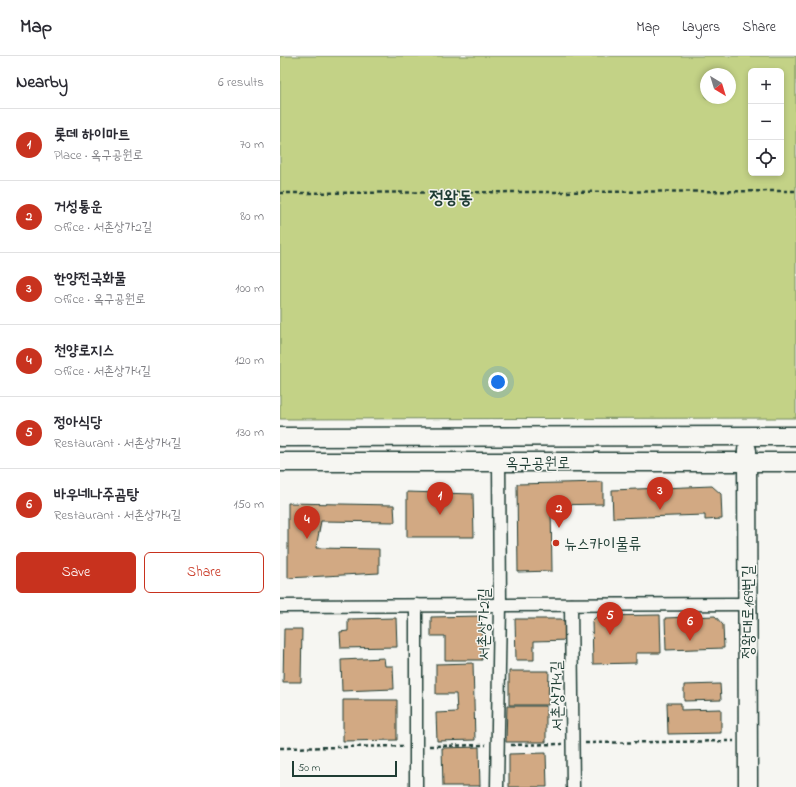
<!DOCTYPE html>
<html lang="en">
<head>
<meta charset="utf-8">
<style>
  :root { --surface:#fff; --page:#f2f2f3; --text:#2b2b33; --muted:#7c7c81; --line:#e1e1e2; --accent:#c8321e }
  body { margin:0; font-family:"Indie Flower","Poor Story",sans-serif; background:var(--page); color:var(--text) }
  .controls { position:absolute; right:12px; top:12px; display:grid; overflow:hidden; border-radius:6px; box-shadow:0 2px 6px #0003 }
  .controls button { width:36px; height:36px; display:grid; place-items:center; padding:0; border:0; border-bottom:1px solid var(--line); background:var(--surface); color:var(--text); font:20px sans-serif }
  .compass { position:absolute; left:420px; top:12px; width:36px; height:36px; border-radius:50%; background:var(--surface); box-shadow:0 2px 6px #0003; rotate:142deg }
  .scale { position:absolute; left:12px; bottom:10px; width:105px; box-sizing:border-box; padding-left:4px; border:2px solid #1f3d34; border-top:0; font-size:11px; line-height:14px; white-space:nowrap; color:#1f3d34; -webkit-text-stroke:3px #f6f6f2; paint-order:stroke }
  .you { position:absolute; left:218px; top:326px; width:14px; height:14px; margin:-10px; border:3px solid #fff; border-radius:50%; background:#1a73e8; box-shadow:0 0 0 6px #1a73e833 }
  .badge { display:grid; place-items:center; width:26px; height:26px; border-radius:50%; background:var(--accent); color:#fff; font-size:13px; font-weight:700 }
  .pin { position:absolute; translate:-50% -33px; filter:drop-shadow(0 1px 2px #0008) }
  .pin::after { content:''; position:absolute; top:21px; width:14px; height:12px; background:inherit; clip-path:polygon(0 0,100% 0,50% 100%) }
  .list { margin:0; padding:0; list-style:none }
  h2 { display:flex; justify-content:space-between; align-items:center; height:52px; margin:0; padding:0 16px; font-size:17px }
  h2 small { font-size:13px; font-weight:400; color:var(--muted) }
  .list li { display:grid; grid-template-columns:26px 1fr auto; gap:12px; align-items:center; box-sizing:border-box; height:72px; padding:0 16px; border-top:1px solid var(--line) }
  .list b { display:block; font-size:15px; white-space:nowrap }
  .list p { margin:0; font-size:13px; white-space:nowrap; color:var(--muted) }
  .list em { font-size:13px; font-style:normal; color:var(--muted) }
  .actions { display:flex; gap:8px; padding:12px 16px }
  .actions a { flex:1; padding:9px 0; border:1px solid var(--accent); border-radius:6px; text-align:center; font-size:14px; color:var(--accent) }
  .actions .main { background:var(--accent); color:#fff }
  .icon { flex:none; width:22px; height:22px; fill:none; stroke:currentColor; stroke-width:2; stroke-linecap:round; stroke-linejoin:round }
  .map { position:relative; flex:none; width:516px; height:731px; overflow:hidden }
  header { display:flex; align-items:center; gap:24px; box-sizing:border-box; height:56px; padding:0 20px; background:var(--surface); border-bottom:1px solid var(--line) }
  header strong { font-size:19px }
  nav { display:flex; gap:22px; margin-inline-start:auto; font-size:14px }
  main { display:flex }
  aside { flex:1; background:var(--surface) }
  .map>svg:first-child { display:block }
  .green { fill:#c3d286; stroke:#71885d; fill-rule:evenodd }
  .building { fill:#d2a983; stroke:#1f3d34 }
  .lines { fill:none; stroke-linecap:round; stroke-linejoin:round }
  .street-casing { stroke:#1f3d34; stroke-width:15 }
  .secondary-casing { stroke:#1f3d34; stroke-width:21 }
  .path { stroke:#1f3d34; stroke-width:2.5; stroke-dasharray:4 3; stroke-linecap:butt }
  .street { stroke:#f6f6f2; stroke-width:12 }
  .secondary { stroke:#f6f6f2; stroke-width:18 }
  .poi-dot { fill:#c8321e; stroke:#f6f6f2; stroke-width:1.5 }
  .labels { text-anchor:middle; stroke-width:3; stroke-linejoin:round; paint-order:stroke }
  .street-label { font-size:16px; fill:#1f3d34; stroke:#f6f6f2 }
  .poi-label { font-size:16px; fill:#1f3d34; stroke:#f6f6f2; text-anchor:start }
  .quarter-label { font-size:18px; font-weight:bold; fill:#1f3d34; stroke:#f6f6f2 }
</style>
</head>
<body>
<header>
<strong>Map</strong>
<nav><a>Map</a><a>Layers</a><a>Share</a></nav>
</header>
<main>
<aside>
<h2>Nearby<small>6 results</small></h2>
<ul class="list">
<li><span class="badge">1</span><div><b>롯데 하이마트</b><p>Place · 옥구공원로</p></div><em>70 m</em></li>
<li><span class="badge">2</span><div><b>거성통운</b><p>Office · 서촌상가2길</p></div><em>80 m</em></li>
<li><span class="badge">3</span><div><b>한양전국화물</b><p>Office · 옥구공원로</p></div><em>100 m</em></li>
<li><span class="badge">4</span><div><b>천양로지스</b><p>Office · 서촌상가4길</p></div><em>120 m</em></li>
<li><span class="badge">5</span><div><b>정아식당</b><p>Restaurant · 서촌상가4길</p></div><em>130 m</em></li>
<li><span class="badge">6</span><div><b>바우네나주곰탕</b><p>Restaurant · 서촌상가4길</p></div><em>150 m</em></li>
</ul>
<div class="actions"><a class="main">Save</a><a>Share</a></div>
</aside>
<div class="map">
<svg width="516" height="731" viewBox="0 0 516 731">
  <rect width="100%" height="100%" fill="#f6f6f2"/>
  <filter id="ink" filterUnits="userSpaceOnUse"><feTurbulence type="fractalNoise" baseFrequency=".025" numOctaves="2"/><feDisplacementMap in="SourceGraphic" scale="8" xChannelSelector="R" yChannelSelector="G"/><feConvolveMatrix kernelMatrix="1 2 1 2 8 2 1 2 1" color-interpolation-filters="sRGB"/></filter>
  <g filter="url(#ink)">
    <path class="green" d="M 0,0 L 516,0 L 516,362 L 0,363 ZM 471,15 L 501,15 L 501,117 L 471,117 ZM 426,18 L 450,18 L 450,42 L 426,42 Z"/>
    <g class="building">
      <path d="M 323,426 L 323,448 L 271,449 L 272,515 L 238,516 L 237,428 Z"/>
      <path d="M 432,430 L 441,438 L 442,463 L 425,464 L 425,459 L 333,462 L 332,434 Z"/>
      <path d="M 127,436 L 193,438 L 194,481 L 127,481 Z"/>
      <path d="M 8,447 L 114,449 L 115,466 L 41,465 L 36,492 L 99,493 L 99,517 L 8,522 Z"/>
      <path d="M 380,559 L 381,597 L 356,597 L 356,607 L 313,608 L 312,565 L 317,560 Z"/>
      <path d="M 201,560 L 202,604 L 165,604 L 165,580 L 151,580 L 151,561 Z"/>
      <path d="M 435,560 L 443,569 L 444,592 L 386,594 L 385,562 Z"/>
      <path d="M 116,562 L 117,591 L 61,592 L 60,576 L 68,575 L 68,563 Z"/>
      <path d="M 235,563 L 281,563 L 289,569 L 290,584 L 254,585 L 254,604 L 236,604 Z"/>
      <path d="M 4,573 L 22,573 L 21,626 L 3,626 Z"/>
      <path d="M 104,602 L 105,610 L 113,610 L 114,633 L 62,635 L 61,604 Z"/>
      <path d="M 193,607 L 195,684 L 157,685 L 156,657 L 177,656 L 176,638 L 156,638 L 156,608 Z"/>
      <path d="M 229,615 L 269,615 L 268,649 L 229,649 Z"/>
      <path d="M 440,628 L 441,644 L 404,645 L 404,629 Z"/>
      <path d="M 63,644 L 117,644 L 117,684 L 63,685 Z"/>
      <path d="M 387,647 L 401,647 L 401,654 L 441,653 L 441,677 L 388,678 Z"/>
      <path d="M 227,650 L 266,650 L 266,686 L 226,686 Z"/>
      <path d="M 199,691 L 200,730 L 163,730 L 162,692 Z"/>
      <path d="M 266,697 L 267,731 L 229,731 L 229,698 Z"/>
    </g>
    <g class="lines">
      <g class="street-casing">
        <g id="street">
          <path d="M 291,549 L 293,731"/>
          <path d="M 0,550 L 467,548"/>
          <path d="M 136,731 L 136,549"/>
          <path d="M 217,731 L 220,549 L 219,406"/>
        </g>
      </g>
      <g class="secondary-casing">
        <g id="secondary">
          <path d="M 0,381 L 516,380"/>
          <path d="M 467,394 L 468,731"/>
          <path d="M 0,406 L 516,406"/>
        </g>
      </g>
      <g class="path">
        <path d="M 0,137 L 516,135"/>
        <path d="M 305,687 L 454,685"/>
        <path d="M 231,689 L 282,688"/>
        <path d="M 149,690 L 206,689"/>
        <path d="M 0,692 L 124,690"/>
      </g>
      <use href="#street" class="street"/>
      <use href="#secondary" class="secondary"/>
    </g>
  </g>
  <circle class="poi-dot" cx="276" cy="487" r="4"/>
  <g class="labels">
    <g class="street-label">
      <text x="258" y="412">옥구공원로</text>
      <text transform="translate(467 556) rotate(-90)" y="6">정왕대로169번길</text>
      <text transform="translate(203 568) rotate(-90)" y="6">서촌상가2길</text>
      <text transform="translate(276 640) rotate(-91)" y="6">서촌상가4길</text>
    </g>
    <g class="poi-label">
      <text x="284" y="493">뉴스카이물류</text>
    </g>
    <g class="quarter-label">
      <text x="171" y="147">정왕동</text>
    </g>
  </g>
</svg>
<div class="controls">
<button>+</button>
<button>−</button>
<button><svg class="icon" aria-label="locate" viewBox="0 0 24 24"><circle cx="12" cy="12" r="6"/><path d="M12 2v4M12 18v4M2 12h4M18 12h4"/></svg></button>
</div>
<svg class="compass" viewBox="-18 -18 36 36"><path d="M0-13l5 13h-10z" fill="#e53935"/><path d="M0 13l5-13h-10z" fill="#7c7c81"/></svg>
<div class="scale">50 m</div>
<div class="you"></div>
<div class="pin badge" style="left:160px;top:459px">1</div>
<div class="pin badge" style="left:279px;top:472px">2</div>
<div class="pin badge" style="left:380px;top:454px">3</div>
<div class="pin badge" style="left:27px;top:483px">4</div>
<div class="pin badge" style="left:330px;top:579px">5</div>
<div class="pin badge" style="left:410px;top:585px">6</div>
</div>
</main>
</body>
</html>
